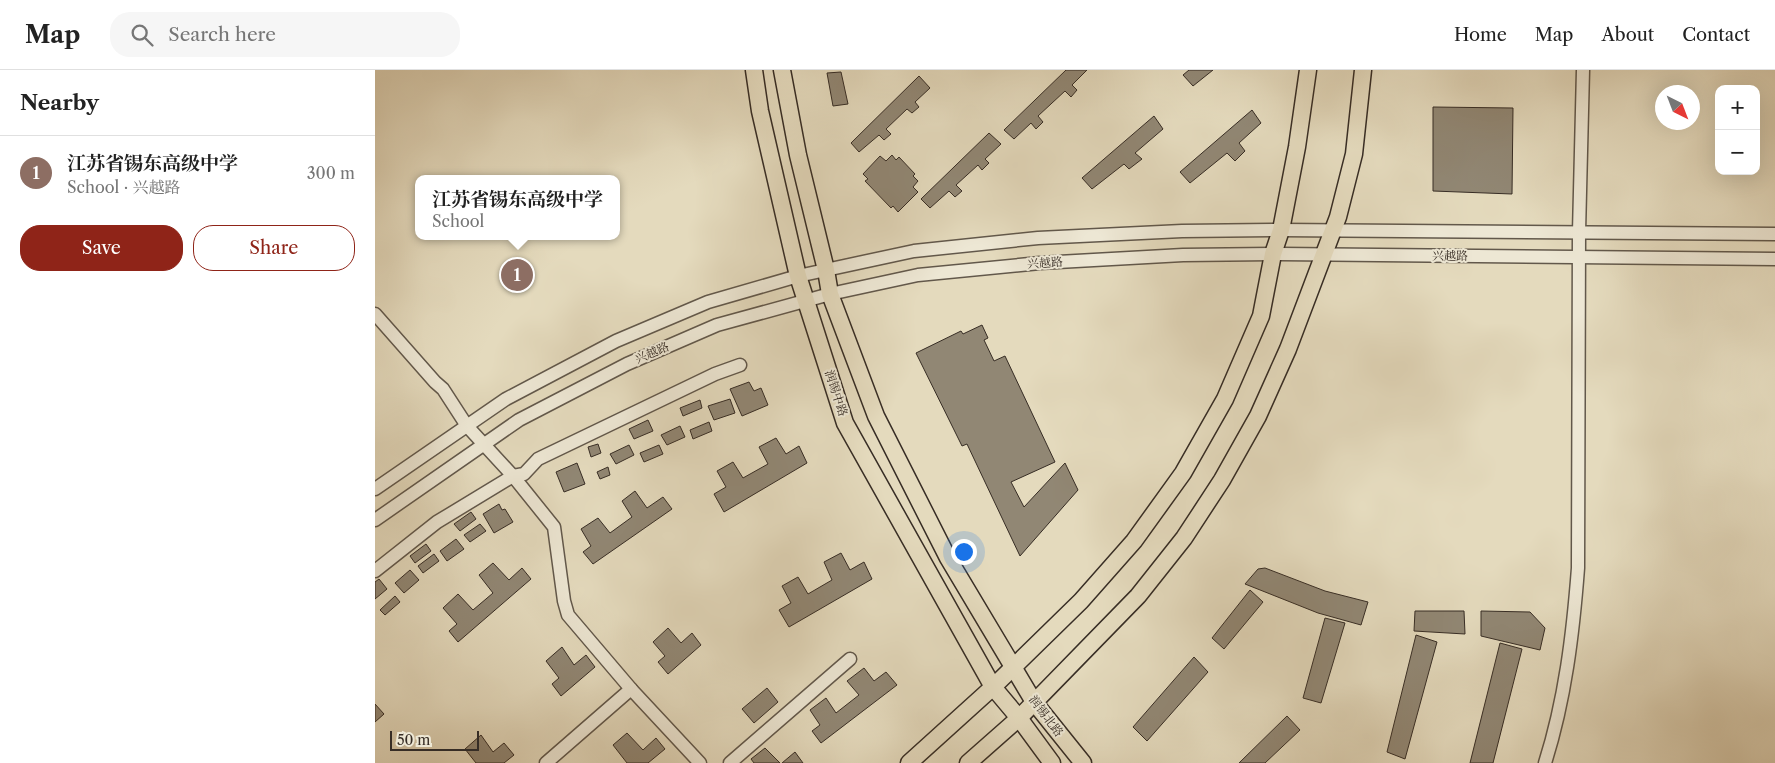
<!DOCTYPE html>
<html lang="en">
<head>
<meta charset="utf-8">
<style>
  :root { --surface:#fff; --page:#f6f6f6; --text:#222; --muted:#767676; --line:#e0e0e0; --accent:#8f2418 }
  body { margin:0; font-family:"Libre Caslon Text","Noto Serif SC",serif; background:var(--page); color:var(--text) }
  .controls { position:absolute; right:15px; top:15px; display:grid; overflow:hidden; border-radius:10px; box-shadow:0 5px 20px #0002 }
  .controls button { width:45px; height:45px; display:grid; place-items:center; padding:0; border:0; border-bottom:1px solid var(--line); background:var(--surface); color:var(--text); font:25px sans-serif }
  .compass { position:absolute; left:1280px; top:15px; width:45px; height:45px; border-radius:50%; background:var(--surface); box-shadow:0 5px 20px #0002; rotate:138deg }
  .scale { position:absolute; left:15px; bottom:12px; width:89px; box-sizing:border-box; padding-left:5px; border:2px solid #372d25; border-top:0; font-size:14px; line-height:18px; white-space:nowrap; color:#372d25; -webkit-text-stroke:4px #ede7d4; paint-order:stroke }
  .you { position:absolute; left:588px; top:481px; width:18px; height:18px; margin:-12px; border:4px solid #fff; border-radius:50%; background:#1a73e8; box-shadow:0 0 0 8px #1a73e833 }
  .badge { display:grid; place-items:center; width:32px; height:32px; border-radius:50%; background:var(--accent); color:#fff; font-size:16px; font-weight:700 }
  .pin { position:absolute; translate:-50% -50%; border:2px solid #fff; box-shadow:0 1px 5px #0006 }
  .popup { position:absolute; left:40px; top:105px; width:205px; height:65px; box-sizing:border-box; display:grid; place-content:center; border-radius:10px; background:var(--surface); filter:drop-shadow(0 1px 4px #0005); font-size:16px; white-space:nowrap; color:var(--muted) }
  .popup b { font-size:19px; color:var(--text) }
  .popup::after { content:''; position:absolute; left:50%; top:100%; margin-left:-10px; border:10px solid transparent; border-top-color:var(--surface) }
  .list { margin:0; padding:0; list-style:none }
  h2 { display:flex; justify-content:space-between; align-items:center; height:65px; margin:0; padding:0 20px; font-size:21px }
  h2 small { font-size:16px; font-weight:400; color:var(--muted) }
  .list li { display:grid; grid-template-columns:32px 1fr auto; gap:15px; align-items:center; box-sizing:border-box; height:75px; padding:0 20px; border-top:1px solid var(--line) }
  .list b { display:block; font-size:19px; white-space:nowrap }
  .list p { margin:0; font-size:16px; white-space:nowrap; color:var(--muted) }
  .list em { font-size:16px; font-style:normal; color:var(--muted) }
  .actions { display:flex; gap:10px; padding:15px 20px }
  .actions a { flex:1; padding:11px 0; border:1px solid var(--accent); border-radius:20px; text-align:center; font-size:18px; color:var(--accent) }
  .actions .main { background:var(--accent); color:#fff }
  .icon { flex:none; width:28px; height:28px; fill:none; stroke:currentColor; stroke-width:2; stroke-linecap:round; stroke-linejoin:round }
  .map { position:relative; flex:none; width:1400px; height:693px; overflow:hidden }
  header { display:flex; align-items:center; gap:30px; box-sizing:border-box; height:70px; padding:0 25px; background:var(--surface); border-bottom:1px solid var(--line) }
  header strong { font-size:24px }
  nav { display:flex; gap:28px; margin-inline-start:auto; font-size:18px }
  .search { width:350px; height:45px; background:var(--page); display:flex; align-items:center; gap:12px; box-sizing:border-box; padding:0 18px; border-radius:20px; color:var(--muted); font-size:19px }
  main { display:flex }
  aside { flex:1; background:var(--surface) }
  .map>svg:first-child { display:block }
  .building { fill:#918774; stroke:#372d25 }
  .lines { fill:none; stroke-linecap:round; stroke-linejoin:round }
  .minor-casing { stroke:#62584b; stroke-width:15 }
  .major-casing { stroke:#372d25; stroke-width:19 }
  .minor { stroke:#ede7d4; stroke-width:12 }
  .major { stroke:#e4dabd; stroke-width:16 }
  .labels { text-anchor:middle; stroke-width:4; stroke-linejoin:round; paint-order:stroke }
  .street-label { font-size:12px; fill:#372d25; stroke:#ede7d4 }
</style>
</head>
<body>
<header>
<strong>Map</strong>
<div class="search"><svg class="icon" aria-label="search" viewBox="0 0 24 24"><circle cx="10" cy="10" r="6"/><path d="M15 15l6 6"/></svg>Search here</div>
<nav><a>Home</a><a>Map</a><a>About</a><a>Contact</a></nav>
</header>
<main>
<aside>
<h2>Nearby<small></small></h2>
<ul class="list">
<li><span class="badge" style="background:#8d6e63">1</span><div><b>江苏省锡东高级中学</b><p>School · 兴越路</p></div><em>300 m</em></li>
</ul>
<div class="actions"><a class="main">Save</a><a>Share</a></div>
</aside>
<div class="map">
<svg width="1400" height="693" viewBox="0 0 1400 693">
  <rect width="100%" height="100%" fill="#e4dabd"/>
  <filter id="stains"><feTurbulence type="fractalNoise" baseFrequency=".004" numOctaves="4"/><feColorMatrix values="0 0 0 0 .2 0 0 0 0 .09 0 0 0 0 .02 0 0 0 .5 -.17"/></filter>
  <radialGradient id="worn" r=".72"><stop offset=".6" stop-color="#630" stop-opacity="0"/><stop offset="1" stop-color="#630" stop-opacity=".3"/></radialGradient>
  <g class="building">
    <path d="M 691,0 L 712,0 L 697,15 L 702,20 L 696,27 L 690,21 L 663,46 L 668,52 L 661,59 L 656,53 L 639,69 L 629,60 Z"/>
    <path d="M 814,0 L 838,0 L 818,16 L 808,5 Z"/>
    <path d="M 466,2 L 473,34 L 458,36 L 452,3 Z"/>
    <path d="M 544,6 L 555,18 L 540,32 L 544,37 L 537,43 L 532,39 L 511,59 L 516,64 L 509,70 L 504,65 L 484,82 L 476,73 Z"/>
    <path d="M 1058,37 L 1138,38 L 1137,124 L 1058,121 Z"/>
    <path d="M 877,40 L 886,53 L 864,73 L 870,81 L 860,91 L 852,83 L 815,113 L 805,102 Z"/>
    <path d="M 779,46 L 788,59 L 760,83 L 767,89 L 754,99 L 749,94 L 717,119 L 707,108 Z"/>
    <path d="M 614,63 L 626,74 L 610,89 L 614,93 L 607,100 L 603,95 L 581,115 L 587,121 L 580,127 L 574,121 L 555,138 L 546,129 Z"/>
    <path d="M 517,85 L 521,90 L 524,87 L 540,104 L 538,106 L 543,111 L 538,117 L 543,122 L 523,142 L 518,136 L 516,138 L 490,111 L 493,109 L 488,104 L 505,86 L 511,91 Z"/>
    <path d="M 607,255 L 613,268 L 609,270 L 619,291 L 630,286 L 680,392 L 636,412 L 649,437 L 690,393 L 703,420 L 645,486 L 592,374 L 587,376 L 541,283 L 586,261 L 588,264 Z"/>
    <path d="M 374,312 L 379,321 L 386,318 L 393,335 L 367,346 L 355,319 Z"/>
    <path d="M 355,329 L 360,343 L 339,350 L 333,336 Z"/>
    <path d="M 325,330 L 327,338 L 308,346 L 305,338 Z"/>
    <path d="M 273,350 L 278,361 L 259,369 L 254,359 Z"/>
    <path d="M 334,352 L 337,361 L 318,369 L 315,360 Z"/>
    <path d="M 305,356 L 310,367 L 292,375 L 286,365 Z"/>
    <path d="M 401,368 L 411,384 L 424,376 L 432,393 L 349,442 L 339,424 L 351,417 L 342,401 L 358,392 L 368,408 L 393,394 L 384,377 Z"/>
    <path d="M 223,374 L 226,383 L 216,387 L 213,377 Z"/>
    <path d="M 254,375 L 259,385 L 241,394 L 235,384 Z"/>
    <path d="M 284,375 L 288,384 L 269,392 L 265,383 Z"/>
    <path d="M 202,393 L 210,414 L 189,422 L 181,402 Z"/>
    <path d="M 233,397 L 235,405 L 225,409 L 222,402 Z"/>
    <path d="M 260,421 L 272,438 L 288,427 L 297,439 L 218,494 L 208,482 L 216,476 L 206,459 L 223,448 L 235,463 L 257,447 L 247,431 Z"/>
    <path d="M 124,434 L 127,440 L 130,439 L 138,452 L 119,463 L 108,444 Z"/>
    <path d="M 96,442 L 101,449 L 85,461 L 79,454 Z"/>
    <path d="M 105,454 L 111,461 L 95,472 L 89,465 Z"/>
    <path d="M 81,469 L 89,479 L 72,491 L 65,481 Z"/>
    <path d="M 51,474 L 56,481 L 40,493 L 35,486 Z"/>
    <path d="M 466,483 L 475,500 L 489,492 L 497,509 L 414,557 L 404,540 L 416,533 L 407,516 L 423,507 L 433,524 L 457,510 L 449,492 Z"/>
    <path d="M 59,484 L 64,491 L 48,503 L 43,496 Z"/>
    <path d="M 118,493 L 134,510 L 147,498 L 156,509 L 83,572 L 74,561 L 82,554 L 68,538 L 83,524 L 98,540 L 118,523 L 104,505 Z"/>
    <path d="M 890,498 L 950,521 L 993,532 L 986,555 L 943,543 L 870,514 L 883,499 Z"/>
    <path d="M 35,500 L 44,510 L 29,523 L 20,513 Z"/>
    <path d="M 4,509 L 12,519 L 0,529 L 0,512 Z"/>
    <path d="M 875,520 L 888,532 L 849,579 L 837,568 Z"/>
    <path d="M 20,526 L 25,532 L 10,545 L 5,540 Z"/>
    <path d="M 1040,541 L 1089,541 L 1090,564 L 1039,561 Z"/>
    <path d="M 1106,541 L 1155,542 L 1170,558 L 1165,580 L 1106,566 Z"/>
    <path d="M 950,548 L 970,553 L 946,633 L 928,628 Z"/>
    <path d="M 293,558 L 306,573 L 317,563 L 326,575 L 293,604 L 283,592 L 290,586 L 278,572 Z"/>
    <path d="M 1041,565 L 1062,572 L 1030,689 L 1012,682 Z"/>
    <path d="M 1125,573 L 1147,579 L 1118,693 L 1095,693 Z"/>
    <path d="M 187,577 L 199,595 L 211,585 L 220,597 L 186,626 L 177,614 L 184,608 L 171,591 Z"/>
    <path d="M 819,587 L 833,602 L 772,671 L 758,657 Z"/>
    <path d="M 489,598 L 499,611 L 511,602 L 522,615 L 446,673 L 437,661 L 445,655 L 435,640 L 451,628 L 461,643 L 484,625 L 472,611 Z"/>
    <path d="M 392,618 L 403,632 L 379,653 L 367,639 Z"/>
    <path d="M 0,634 L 9,644 L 0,652 Z"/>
    <path d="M 912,646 L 925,660 L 890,693 L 864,693 Z"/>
    <path d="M 252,663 L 268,680 L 281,668 L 290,679 L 273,693 L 252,693 L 238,675 Z"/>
    <path d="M 106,665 L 118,682 L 129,673 L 139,685 L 129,693 L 101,693 L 90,679 Z"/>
    <path d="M 390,678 L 405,693 L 379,693 L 376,689 Z"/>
    <path d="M 420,682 L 428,693 L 407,693 Z"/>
  </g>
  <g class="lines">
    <g class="minor-casing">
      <g id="minor">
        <path d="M 0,244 L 60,312 L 68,319 L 92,356 L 138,406 L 179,457 L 189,531 L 193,545 L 256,619 L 325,693"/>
        <path d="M 0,419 L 131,329 L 241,271 L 333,232 L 423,206 L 539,181 L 663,168 L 807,161 L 906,160 L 1400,164"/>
        <path d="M 0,450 L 144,350 L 252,294 L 342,255 L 455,224 L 543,205 L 665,193 L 808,185 L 906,184 L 1400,189"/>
        <path d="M 0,501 L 62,452 L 138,406 L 149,404 L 163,389 L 340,304 L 365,295"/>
        <path d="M 171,693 L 256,619"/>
        <path d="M 355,693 L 475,589"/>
        <path d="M 1170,693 C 1190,630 1198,564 1203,498 L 1204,162 L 1208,0"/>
      </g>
    </g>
    <g class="major-casing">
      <g id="major">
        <path d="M 379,0 L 385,41 L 423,206 L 470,353 L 618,617 L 644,648 L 677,693"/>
        <path d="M 407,0 L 423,85 L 451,200 L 455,224 L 501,346 L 573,488 L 659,632 L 708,693"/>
        <path d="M 534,693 L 618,617 L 706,531 L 759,471 L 808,403 L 850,329 L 886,246 L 898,184 L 906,160 L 922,77 L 933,0"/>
        <path d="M 593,693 L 644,648 L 763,526 L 809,468 L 847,410 L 883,346 L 913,279 L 963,147 L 979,84 L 988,0"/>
      </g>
    </g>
    <use href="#minor" class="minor"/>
    <use href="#major" class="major"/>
  </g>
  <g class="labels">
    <g class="street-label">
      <text x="1075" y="190">兴越路</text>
      <text transform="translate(670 193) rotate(-4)" y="4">兴越路</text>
      <text transform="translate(277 283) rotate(-23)" y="4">兴越路</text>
      <text transform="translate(461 323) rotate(72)" y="4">润锡中路</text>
      <text transform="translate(671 646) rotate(53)" y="4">润锡北路</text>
    </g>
  </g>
  <rect width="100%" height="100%" filter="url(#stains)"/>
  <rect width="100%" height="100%" fill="url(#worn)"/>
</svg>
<div class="controls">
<button>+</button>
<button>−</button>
</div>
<svg class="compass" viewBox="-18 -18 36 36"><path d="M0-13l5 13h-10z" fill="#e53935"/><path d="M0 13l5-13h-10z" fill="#767676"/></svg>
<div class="scale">50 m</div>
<div class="you"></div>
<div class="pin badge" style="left:142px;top:205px;background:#8d6e63">1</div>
<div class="popup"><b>江苏省锡东高级中学</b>School</div>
</div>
</main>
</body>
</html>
